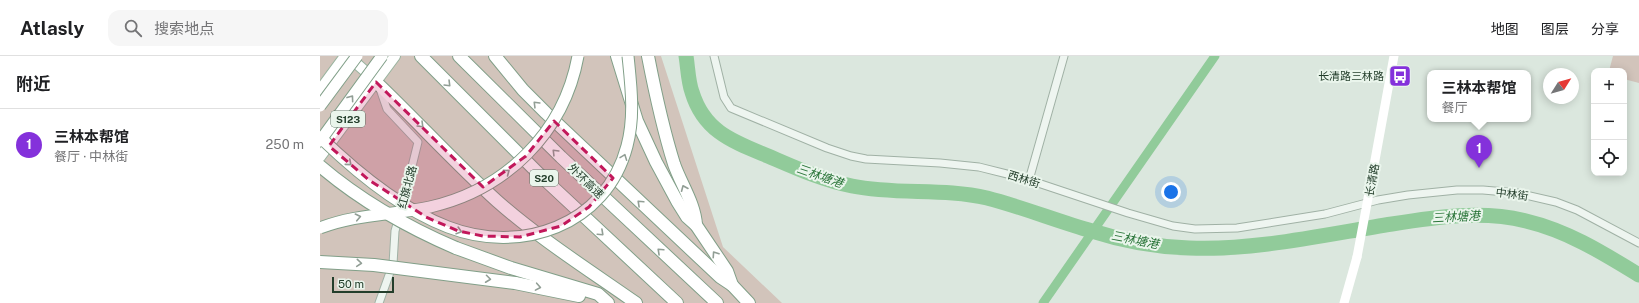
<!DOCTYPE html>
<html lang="zh">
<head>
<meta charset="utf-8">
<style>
  :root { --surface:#fff; --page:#f6f6f6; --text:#202124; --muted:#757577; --line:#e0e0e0; --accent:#8431db }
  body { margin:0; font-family:"Public Sans","Noto Sans SC",sans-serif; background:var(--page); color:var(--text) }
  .controls { position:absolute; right:12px; top:12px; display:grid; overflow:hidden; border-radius:8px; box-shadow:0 2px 10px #0003 }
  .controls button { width:36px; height:36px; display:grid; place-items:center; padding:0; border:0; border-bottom:1px solid var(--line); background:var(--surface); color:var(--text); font:20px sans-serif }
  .compass { position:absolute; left:1223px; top:12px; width:36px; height:36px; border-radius:50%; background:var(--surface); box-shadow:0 2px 10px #0003; rotate:53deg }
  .scale { position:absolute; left:12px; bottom:10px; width:62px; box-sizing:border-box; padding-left:4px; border:2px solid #233e2b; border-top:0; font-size:11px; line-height:14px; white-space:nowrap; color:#233e2b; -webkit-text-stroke:3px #eaf5ec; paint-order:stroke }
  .you { position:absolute; left:851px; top:136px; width:14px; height:14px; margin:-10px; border:3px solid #fff; border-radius:50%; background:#1a73e8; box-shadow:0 0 0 6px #1a73e833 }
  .badge { display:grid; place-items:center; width:26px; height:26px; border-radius:50%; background:var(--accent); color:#fff; font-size:13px; font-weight:700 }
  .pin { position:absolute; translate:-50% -33px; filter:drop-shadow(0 1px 2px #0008) }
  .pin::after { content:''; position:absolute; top:21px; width:14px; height:12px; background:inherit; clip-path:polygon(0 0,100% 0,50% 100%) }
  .popup { position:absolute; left:1107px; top:14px; width:104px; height:52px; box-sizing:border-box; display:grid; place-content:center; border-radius:8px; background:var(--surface); filter:drop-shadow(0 1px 3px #0005); font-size:13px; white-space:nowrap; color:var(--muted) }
  .popup b { font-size:15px; color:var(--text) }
  .popup::after { content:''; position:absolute; left:50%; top:100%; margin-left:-8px; border:8px solid transparent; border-top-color:var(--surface) }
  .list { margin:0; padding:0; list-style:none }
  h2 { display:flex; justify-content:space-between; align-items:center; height:52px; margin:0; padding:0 16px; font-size:17px }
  h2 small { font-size:13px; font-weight:400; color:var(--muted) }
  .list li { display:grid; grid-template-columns:26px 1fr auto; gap:12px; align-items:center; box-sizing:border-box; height:72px; padding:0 16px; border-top:1px solid var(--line) }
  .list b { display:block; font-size:15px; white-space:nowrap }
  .list p { margin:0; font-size:13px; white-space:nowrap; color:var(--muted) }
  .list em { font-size:13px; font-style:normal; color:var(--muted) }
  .icon { flex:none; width:22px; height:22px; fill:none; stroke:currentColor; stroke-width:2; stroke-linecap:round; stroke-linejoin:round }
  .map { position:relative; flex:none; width:1319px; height:247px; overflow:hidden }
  header { display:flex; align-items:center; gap:24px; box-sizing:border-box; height:56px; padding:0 20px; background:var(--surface); border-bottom:1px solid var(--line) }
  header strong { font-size:19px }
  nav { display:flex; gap:22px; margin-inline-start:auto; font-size:14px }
  .search { width:280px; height:36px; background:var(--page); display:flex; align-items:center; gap:10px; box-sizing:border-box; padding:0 14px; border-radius:12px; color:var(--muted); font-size:15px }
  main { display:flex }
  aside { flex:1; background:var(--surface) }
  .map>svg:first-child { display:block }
  .green { fill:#d2c4bb }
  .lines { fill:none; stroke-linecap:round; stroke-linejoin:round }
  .canal { stroke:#91cb9a; stroke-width:9 }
  .river { stroke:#91cb9a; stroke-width:15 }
  .minor-casing { stroke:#a0b1a5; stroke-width:9 }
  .primary-casing { stroke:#99b49f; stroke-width:12 }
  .motorway-casing { stroke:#819f88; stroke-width:14 }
  .minor { stroke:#eef5f0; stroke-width:7 }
  .secondary { stroke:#fff; stroke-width:9 }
  .primary { stroke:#fff; stroke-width:10 }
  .motorway { stroke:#fff; stroke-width:12 }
  .trunk-bridge-casing { stroke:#819f88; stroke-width:13; stroke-linecap:butt }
  .motorway-bridge-casing { stroke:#819f88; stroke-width:14; stroke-linecap:butt }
  .secondary-bridge { stroke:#fff; stroke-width:9 }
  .trunk-bridge { stroke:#fff; stroke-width:11 }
  .motorway-bridge { stroke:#fff; stroke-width:12 }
  .oneway { stroke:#919e95 }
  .marked { fill:#c2185b; fill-opacity:0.2; stroke:#c2185b; stroke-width:3; stroke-dasharray:8 5; stroke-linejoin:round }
  .labels { text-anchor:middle; stroke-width:4; stroke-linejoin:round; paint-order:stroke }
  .shield { fill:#eaf5ec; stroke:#5f7565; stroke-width:1 }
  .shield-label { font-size:10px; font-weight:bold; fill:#233e2b }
  .poi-label { font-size:11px; fill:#233e2b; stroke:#eaf5ec; text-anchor:end }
  .street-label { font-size:11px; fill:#233e2b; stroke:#eaf5ec }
  .water-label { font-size:12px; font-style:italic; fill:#2a7539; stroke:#eaf5ec }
</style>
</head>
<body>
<header>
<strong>Atlasly</strong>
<div class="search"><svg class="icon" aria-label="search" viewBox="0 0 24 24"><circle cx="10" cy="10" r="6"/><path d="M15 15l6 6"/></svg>搜索地点</div>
<nav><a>地图</a><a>图层</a><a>分享</a></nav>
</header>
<main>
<aside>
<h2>附近<small></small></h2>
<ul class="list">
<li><span class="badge">1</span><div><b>三林本帮馆</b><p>餐厅 · 中林街</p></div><em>250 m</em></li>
</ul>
</aside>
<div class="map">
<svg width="1319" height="247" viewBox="0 0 1319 247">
  <rect width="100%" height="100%" fill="#dbe7de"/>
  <g class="green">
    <path d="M 0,0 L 341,0 L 403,191 L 462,247 L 0,247 Z"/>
    <path d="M 1293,0 L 1319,0 L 1319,27 L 1304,23 L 1304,15 L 1289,15 Z"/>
  </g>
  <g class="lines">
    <path class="canal" d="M 723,247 L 895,0"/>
    <path class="river" d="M 366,0 C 368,12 368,25 372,36 C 384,76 414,86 448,100 C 476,112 502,124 532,130 C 577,139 623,132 667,142 C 702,151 737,165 772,175 C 803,185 837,191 869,192 C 934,195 1008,178 1072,168 C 1116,161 1162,154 1206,165 C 1248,175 1283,197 1319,219"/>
    <g class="minor-casing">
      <g id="minor">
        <path d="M 394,0 L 404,41 L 411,52 L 507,92 L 531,100 L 546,103 L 620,107 L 659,111 L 703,122 L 808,157 L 853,170 L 875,173 L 917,172 L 1005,158 L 1058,144 L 1088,139 L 1137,134 L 1163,134 L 1197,137 L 1236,146 L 1257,154 L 1319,187"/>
        <path d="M 60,33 L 67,53 L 98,86 L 82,151"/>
        <path d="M 709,124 L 744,0"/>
        <path d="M 59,247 L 73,208 L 75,175 L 79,161"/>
      </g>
    </g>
    <g class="primary-casing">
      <g id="primary">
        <path d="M 28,0 L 54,23"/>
        <path d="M 0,34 L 25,0"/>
        <path d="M 0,101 L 75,0"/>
      </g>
    </g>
    <g class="motorway-casing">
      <g id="motorway">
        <path d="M 101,0 L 222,121 L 357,247"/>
        <path d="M 139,0 L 241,101 L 397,247"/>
        <path d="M 175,0 L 203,34 L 226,57 L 400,221 L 412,229 L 429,247"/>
        <path d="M 297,0 L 317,65 L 336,106 L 357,145 L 367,161 L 376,169 L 407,215 L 412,229"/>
        <path d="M 328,0 C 335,36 343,73 354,108 C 361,128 375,148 376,169"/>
        <path d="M 56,26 C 97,65 135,107 177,145 C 220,183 269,214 316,247"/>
        <path d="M 136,192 L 191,212 L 278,238 L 288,247"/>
        <path d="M 195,227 L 259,240"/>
      </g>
    </g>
    <use href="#minor" class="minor"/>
    <g class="secondary">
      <path d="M 1049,137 L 1074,0"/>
      <path d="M 1024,247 L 1037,201"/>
    </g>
    <use href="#primary" class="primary"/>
    <use href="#motorway" class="motorway"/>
    <g class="trunk-bridge-casing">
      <g id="trunk-bridge">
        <path d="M 0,50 L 37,0"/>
        <path d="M 0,81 C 36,116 81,153 128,171 C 200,199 286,170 307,90 C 315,60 311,30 308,0"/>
        <path d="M 0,85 L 62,0"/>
        <path d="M 0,172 C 35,158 73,159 110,151 C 185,134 244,77 258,0"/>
      </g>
    </g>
    <g class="motorway-bridge-casing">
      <g id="motorway-bridge">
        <path d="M 0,110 C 41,145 87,171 136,192"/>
        <path d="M 0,206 L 54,209 L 195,227"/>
      </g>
    </g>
    <path class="secondary-bridge" d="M 1037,201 L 1049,137"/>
    <use href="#trunk-bridge" class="trunk-bridge"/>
    <use href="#motorway-bridge" class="motorway-bridge"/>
  </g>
  <defs><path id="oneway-chevron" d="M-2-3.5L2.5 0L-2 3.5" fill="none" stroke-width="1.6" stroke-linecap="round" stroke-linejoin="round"/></defs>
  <g class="oneway">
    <use href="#oneway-chevron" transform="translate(128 28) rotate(45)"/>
    <use href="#oneway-chevron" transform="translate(31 42) rotate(-54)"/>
    <use href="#oneway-chevron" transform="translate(216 48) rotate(-135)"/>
    <use href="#oneway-chevron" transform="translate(101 69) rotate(45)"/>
    <use href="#oneway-chevron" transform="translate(235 96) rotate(-135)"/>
    <use href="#oneway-chevron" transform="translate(304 101) rotate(-69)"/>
    <use href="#oneway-chevron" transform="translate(29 107) rotate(41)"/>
    <use href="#oneway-chevron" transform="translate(187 116) rotate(-37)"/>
    <use href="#oneway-chevron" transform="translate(364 132) rotate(-113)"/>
    <use href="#oneway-chevron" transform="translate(320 147) rotate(-137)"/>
    <use href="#oneway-chevron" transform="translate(38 161) rotate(-12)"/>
    <use href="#oneway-chevron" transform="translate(139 175) rotate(17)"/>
    <use href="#oneway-chevron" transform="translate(281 177) rotate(43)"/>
    <use href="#oneway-chevron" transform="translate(340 195) rotate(-137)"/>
    <use href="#oneway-chevron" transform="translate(395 198) rotate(-124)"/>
    <use href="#oneway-chevron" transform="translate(39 207) rotate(5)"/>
    <use href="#oneway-chevron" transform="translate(168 223) rotate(7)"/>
    <use href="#oneway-chevron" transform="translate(218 231) rotate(10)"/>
  </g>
  <path class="marked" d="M 56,26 L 163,131 L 206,100 L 234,65 L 293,122 L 269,151 L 241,170 L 200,181 L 163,180 L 138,175 L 106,161 L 49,124 L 9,90 Z"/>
  <defs>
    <g id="bus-square" transform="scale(1.15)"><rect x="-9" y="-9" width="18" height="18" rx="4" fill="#8431db" stroke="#eaf5ec"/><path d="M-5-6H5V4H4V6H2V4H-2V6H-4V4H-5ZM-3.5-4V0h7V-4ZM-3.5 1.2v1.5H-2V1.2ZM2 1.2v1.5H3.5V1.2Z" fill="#fff"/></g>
  </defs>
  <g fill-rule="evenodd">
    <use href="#bus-square" x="1080" y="20"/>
  </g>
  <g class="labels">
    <g class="shield">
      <rect x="11" y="55" width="34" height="16" rx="3"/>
      <rect x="210" y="114" width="28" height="16" rx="3"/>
    </g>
    <g class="shield-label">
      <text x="28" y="67">S123</text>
      <text x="224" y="126">S20</text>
    </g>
    <g class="poi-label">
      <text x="1064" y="24">长清路三林路</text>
    </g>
    <g class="street-label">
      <text transform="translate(704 123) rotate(17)" y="4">西林街</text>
      <text transform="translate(1052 124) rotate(-80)" y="4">长清路</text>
      <text transform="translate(266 125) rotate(44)" y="4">外环高速</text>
      <text transform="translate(87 131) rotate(-75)" y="4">红旗北路</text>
      <text transform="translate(1192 138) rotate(7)" y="4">中林街</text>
    </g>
    <g class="water-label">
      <text transform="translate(500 120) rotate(19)" y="4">三林塘港</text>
      <text transform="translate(1136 161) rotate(-3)" y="4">三林塘港</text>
      <text transform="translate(815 184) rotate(11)" y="4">三林塘港</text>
    </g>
  </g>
</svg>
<div class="controls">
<button>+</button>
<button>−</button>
<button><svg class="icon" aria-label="locate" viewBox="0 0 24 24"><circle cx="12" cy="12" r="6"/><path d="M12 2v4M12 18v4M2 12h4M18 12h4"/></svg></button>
</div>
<svg class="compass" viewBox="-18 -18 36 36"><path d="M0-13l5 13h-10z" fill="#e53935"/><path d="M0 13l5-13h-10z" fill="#757577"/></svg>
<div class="scale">50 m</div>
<div class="you"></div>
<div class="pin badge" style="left:1159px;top:112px">1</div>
<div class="popup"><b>三林本帮馆</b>餐厅</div>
</div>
</main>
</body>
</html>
